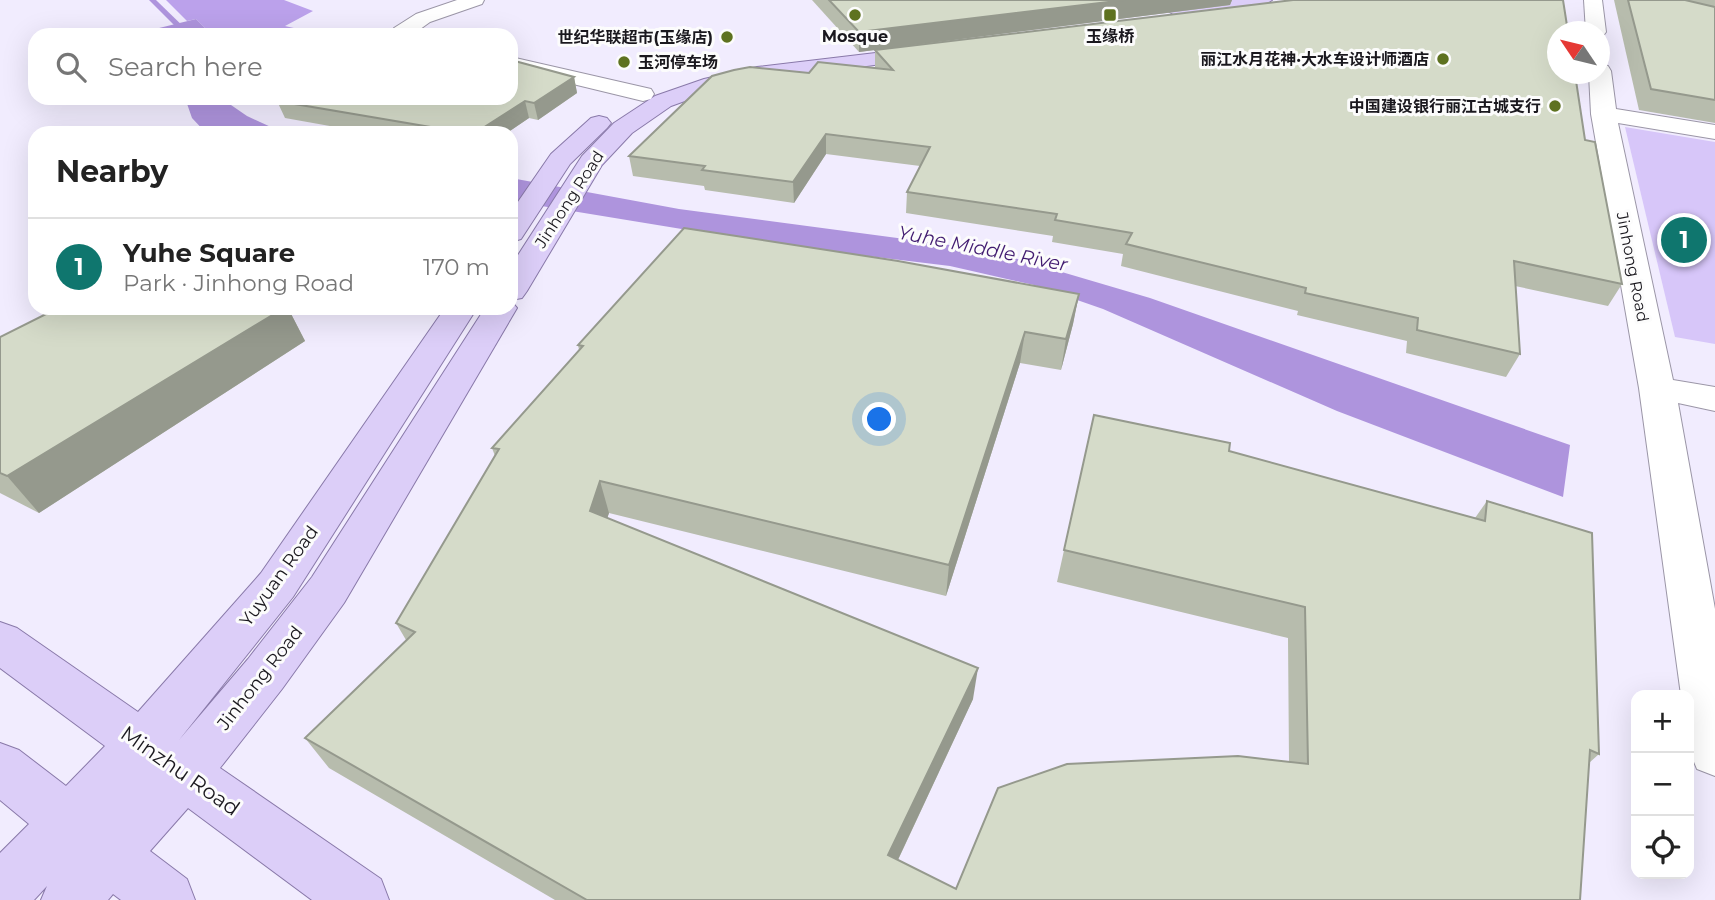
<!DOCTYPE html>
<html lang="en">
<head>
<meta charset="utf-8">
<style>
  :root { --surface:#fff; --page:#f2f2f2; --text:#222; --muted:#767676; --line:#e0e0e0; --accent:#0f766e }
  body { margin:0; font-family:Montserrat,"Noto Sans SC",sans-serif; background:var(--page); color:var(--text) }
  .controls { position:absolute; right:21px; bottom:21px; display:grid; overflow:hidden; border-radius:14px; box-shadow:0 7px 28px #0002 }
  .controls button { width:63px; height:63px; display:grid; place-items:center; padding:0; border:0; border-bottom:2px solid var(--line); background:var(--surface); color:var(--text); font:35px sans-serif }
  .compass { position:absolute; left:1547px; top:21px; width:63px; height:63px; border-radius:50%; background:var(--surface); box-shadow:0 7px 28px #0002; rotate:305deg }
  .you { position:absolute; left:880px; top:420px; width:24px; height:24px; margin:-18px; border:5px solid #fff; border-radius:50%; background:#1a73e8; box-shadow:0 0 0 10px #1a73e833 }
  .badge { display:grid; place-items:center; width:46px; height:46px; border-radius:50%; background:var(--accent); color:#fff; font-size:23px; font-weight:700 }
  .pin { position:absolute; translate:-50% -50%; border:4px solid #fff; box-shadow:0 2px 7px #0006 }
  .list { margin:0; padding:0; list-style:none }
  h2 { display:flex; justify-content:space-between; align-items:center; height:91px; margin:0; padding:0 28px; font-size:30px }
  h2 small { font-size:23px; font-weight:400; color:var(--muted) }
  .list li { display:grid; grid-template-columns:46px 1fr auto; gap:21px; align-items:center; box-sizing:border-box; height:98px; padding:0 28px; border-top:2px solid var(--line) }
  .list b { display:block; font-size:26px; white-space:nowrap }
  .list p { margin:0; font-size:23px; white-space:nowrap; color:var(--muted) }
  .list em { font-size:23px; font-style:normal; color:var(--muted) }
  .icon { flex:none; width:38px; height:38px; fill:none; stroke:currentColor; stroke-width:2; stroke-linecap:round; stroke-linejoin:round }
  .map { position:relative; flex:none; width:1715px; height:900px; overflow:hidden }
  .search { position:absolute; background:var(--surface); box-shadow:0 7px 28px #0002; left:28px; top:28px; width:490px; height:77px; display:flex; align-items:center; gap:18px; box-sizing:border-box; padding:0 24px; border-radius:21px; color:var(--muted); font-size:26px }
  .panel { position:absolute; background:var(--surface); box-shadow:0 7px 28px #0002; left:28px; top:126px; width:490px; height:189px; border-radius:21px }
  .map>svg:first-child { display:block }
  .green { fill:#d7c6f9 }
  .forest { fill:#bba1eb }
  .water { fill:#ae94dd }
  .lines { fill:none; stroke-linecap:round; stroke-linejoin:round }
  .stream { fill:#ae94dd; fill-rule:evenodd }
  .minor-casing { stroke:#9b96a7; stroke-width:2 }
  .major-casing { stroke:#8979a9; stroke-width:2 }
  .minor { fill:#fff; fill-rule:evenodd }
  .major { fill:#dccef8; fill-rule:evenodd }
  .wall { fill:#b7bcad }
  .shaded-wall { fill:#95998d }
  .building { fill:#d5dbc9; stroke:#95998d; stroke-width:2 }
  .poi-dot { fill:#5e7220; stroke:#fcfcfc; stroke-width:2.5 }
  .labels { text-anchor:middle; stroke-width:6; stroke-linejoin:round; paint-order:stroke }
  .far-poi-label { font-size:16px; font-weight:bold; fill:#1a181e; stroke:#fcfcfc; text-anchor:end }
  .far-street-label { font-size:16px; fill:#1a181e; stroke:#fcfcfc }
  .street-label { font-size:18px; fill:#1a181e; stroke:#fcfcfc }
  .water-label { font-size:19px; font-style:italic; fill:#421c71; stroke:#fcfcfc }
  .near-street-label { font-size:21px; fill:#1a181e; stroke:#fcfcfc }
</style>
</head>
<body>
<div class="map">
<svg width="1715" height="900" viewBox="0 0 1715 900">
  <rect width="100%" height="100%" fill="#f1ecfe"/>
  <path class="green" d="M 1625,127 L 1715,142 L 1715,344 L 1675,337 Z"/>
  <path class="forest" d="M 166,0 L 284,0 L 313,11 L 285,26 L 325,35 L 212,35 L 196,19 L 187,21 Z"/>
  <g class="water">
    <path d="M 196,19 L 212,35 L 160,35 L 155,29 Z"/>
    <path d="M 185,98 L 233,98 L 231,105 L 247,116 L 284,133 L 206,133 L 192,118 Z"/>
    <path d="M 511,178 L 679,209 L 965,247 L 1011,257 L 1150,298 L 1570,445 L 1563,497 L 1337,411 L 1103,309 L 1034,285 L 950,266 L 785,246 L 511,201 Z"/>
  </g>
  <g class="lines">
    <path class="stream" d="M 149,0 L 156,0 L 192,35 L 184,35 Z"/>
    <g class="minor-casing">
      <g id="minor">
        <path d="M 457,0 L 484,0 L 482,4 L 430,22 L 412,35 L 392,35 L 394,28 L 416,14 Z"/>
        <path d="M 1584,0 L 1602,0 L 1606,32 L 1603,36 L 1600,37 L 1600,32 L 1586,32 Z"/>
        <path d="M 511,57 L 651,89 L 654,94 L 651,99 L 643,101 L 511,69 Z"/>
        <path d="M 1600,64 L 1608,66 L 1611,71 L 1616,109 L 1715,125 L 1715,139 L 1618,123 L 1673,380 L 1715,387 L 1715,411 L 1678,403 L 1715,609 L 1715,776 L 1697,769 L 1689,750 L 1689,695 L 1681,695 L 1639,388 L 1591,114 L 1589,74 L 1600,74 Z"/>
      </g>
    </g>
    <g class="major-casing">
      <g id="major">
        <path d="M 1219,0 L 1272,0 L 1263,6 L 1178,17 L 1168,11 L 1178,5 Z"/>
        <path d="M 926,47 L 933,49 L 936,53 L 933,57 L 757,81 L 718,89 L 671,106 L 632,133 L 602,165 L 527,291 L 522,298 L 511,300 L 511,266 L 582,156 L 614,123 L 655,96 L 704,79 L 757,67 Z"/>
        <path d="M 599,116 L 607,118 L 611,123 L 607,128 L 570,164 L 521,239 L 511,242 L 511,212 L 551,154 L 591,118 Z"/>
        <path d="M 511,301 L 517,308 L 344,603 L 282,689 L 220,768 L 381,879 L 389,900 L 312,900 L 188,808 L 150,851 L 187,879 L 195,900 L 121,900 L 113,894 L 108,900 L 41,900 L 47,886 L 34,900 L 0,900 L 0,853 L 29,824 L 0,800 L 0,743 L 19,750 L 66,786 L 105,746 L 0,668 L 0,622 L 17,628 L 138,712 L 261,573 L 445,308 L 477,308 L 293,597 L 179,740 L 248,659 L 312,577 L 485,308 L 511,308 Z"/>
      </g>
    </g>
    <use href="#minor" class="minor"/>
    <use href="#major" class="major"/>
  </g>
  <g class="wall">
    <path d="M 812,0 L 1232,0 L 1230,5 L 859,52 Z"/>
    <path d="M 1614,0 L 1715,0 L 1715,123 L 1639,110 Z"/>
    <path d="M 875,50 L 1585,140 L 1622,284 L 1608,306 L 1515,286 L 1520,354 L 1506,377 L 1406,353 L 1407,341 L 1297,315 L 1298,311 L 1121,266 L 1123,254 L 1052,242 L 1053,236 L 906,213 L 907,192 L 920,166 L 826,154 L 794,203 L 705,190 L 704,186 L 633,176 L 629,156 L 809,73 L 875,68 Z"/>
    <path d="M 574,77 L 577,93 L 538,120 L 529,118 L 507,133 L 369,133 L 285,118 L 277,101 L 260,98 L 511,98 Z"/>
    <path d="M 1079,294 L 1073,324 L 1061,370 L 1020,363 L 946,596 L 609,513 L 607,518 L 973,699 L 898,860 L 956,889 L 1289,762 L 1288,638 L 1057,582 L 1094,415 L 1229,451 L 1475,518 L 1487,501 L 1599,754 L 1589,763 L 1580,900 L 555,900 L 329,768 L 305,738 L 406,640 L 396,623 L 495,456 L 492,448 L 579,350 L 578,345 Z"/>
    <path d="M 58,308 L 288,308 L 305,341 L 39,513 L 0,493 L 0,337 Z"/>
  </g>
  <g class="shaded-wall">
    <path d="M 1125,0 L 1232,0 L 1230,5 L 859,52 L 859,32 Z"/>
    <path d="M 574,77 L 577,93 L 538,120 L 534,103 Z"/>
    <path d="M 525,101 L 529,118 L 507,133 L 475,133 Z"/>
    <path d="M 826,134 L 826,154 L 794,203 L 793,182 Z"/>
    <path d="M 1079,294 L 1073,324 L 1061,370 L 1066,339 Z"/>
    <path d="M 284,308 L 288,308 L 305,341 L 39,513 L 7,476 Z"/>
    <path d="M 1025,332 L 1020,363 L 946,596 L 949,565 Z"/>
    <path d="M 600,481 L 609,513 L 599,543 L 590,511 Z"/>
    <path d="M 978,668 L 973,699 L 887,883 L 888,855 Z"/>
  </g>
  <g class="building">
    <path d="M 829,0 L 1125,0 L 859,32 Z"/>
    <path d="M 1293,0 L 1563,0 L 1568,32 L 1558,32 L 1558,74 L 1575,74 L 1585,140 L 1595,142 L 1622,284 L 1514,261 L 1520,354 L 1417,330 L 1418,318 L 1305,293 L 1306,288 L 1126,244 L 1132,233 L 1055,220 L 1057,214 L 907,192 L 930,147 L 826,134 L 793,182 L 702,170 L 705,166 L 629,156 L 712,76 L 734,70 L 750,67 L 809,73 L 818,62 L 893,70 L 875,50 Z"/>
    <path d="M 1628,0 L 1685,0 L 1715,7 L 1715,100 L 1651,89 Z"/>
    <path d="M 394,30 L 414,35 L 385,35 Z"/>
    <path d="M 511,60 L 574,77 L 534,103 L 525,101 L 475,133 L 466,133 L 277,101 L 284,98 L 511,98 Z"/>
    <path d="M 684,228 L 898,261 L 1079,294 L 1066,339 L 1025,332 L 949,565 L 600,481 L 590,511 L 978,668 L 888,855 L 956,889 L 998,788 L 1067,764 L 1238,756 L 1308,764 L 1305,607 L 1064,550 L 1094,415 L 1230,443 L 1229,451 L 1485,521 L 1487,501 L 1592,533 L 1599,754 L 1590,750 L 1580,900 L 587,900 L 305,738 L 415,632 L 396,623 L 499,449 L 492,448 L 583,346 L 578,345 Z"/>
    <path d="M 58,308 L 284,308 L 7,476 L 0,473 L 0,337 Z"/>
  </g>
  <g class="poi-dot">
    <circle cx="855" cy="15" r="7"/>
    <rect x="1103" y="8" width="14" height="14" rx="3.5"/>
    <circle cx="727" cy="37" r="7"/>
    <circle cx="1443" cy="59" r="7"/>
    <circle cx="624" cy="62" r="7"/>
    <circle cx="1555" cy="106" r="7"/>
  </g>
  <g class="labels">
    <g class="far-poi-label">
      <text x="855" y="42" text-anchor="middle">Mosque</text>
      <text x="1110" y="42" text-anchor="middle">玉缘桥</text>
      <text x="713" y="43">世纪华联超市(玉缘店)</text>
      <text x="1429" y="65">丽江水月花神·大水车设计师酒店</text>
      <text x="638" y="68" text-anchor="start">玉河停车场</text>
      <text x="1541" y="112">中国建设银行丽江古城支行</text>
    </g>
    <g class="far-street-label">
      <text transform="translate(569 199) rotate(-57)" y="6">Jinhong Road</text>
      <text transform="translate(1633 267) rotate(79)" y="6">Jinhong Road</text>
    </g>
    <g class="street-label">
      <text transform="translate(279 576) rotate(-54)" y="6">Yuyuan Road</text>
      <text transform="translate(260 678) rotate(-52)" y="6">Jinhong Road</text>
    </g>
    <g class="water-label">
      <text transform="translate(983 248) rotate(11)" y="7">Yuhe Middle River</text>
    </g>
    <g class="near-street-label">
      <text transform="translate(180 771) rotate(35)" y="7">Minzhu Road</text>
    </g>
  </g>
</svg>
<div class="controls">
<button>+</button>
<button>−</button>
<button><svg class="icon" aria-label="locate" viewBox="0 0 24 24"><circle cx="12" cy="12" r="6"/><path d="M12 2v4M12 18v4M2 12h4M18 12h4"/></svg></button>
</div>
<svg class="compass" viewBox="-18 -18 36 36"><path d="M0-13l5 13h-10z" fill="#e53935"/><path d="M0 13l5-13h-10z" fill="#767676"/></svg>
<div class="you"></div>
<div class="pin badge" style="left:1684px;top:240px">1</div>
<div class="search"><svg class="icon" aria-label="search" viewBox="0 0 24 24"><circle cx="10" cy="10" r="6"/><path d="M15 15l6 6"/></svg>Search here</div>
<section class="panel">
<h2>Nearby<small></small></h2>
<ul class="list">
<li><span class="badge">1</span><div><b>Yuhe Square</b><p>Park · Jinhong Road</p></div><em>170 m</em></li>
</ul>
</section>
</div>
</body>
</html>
